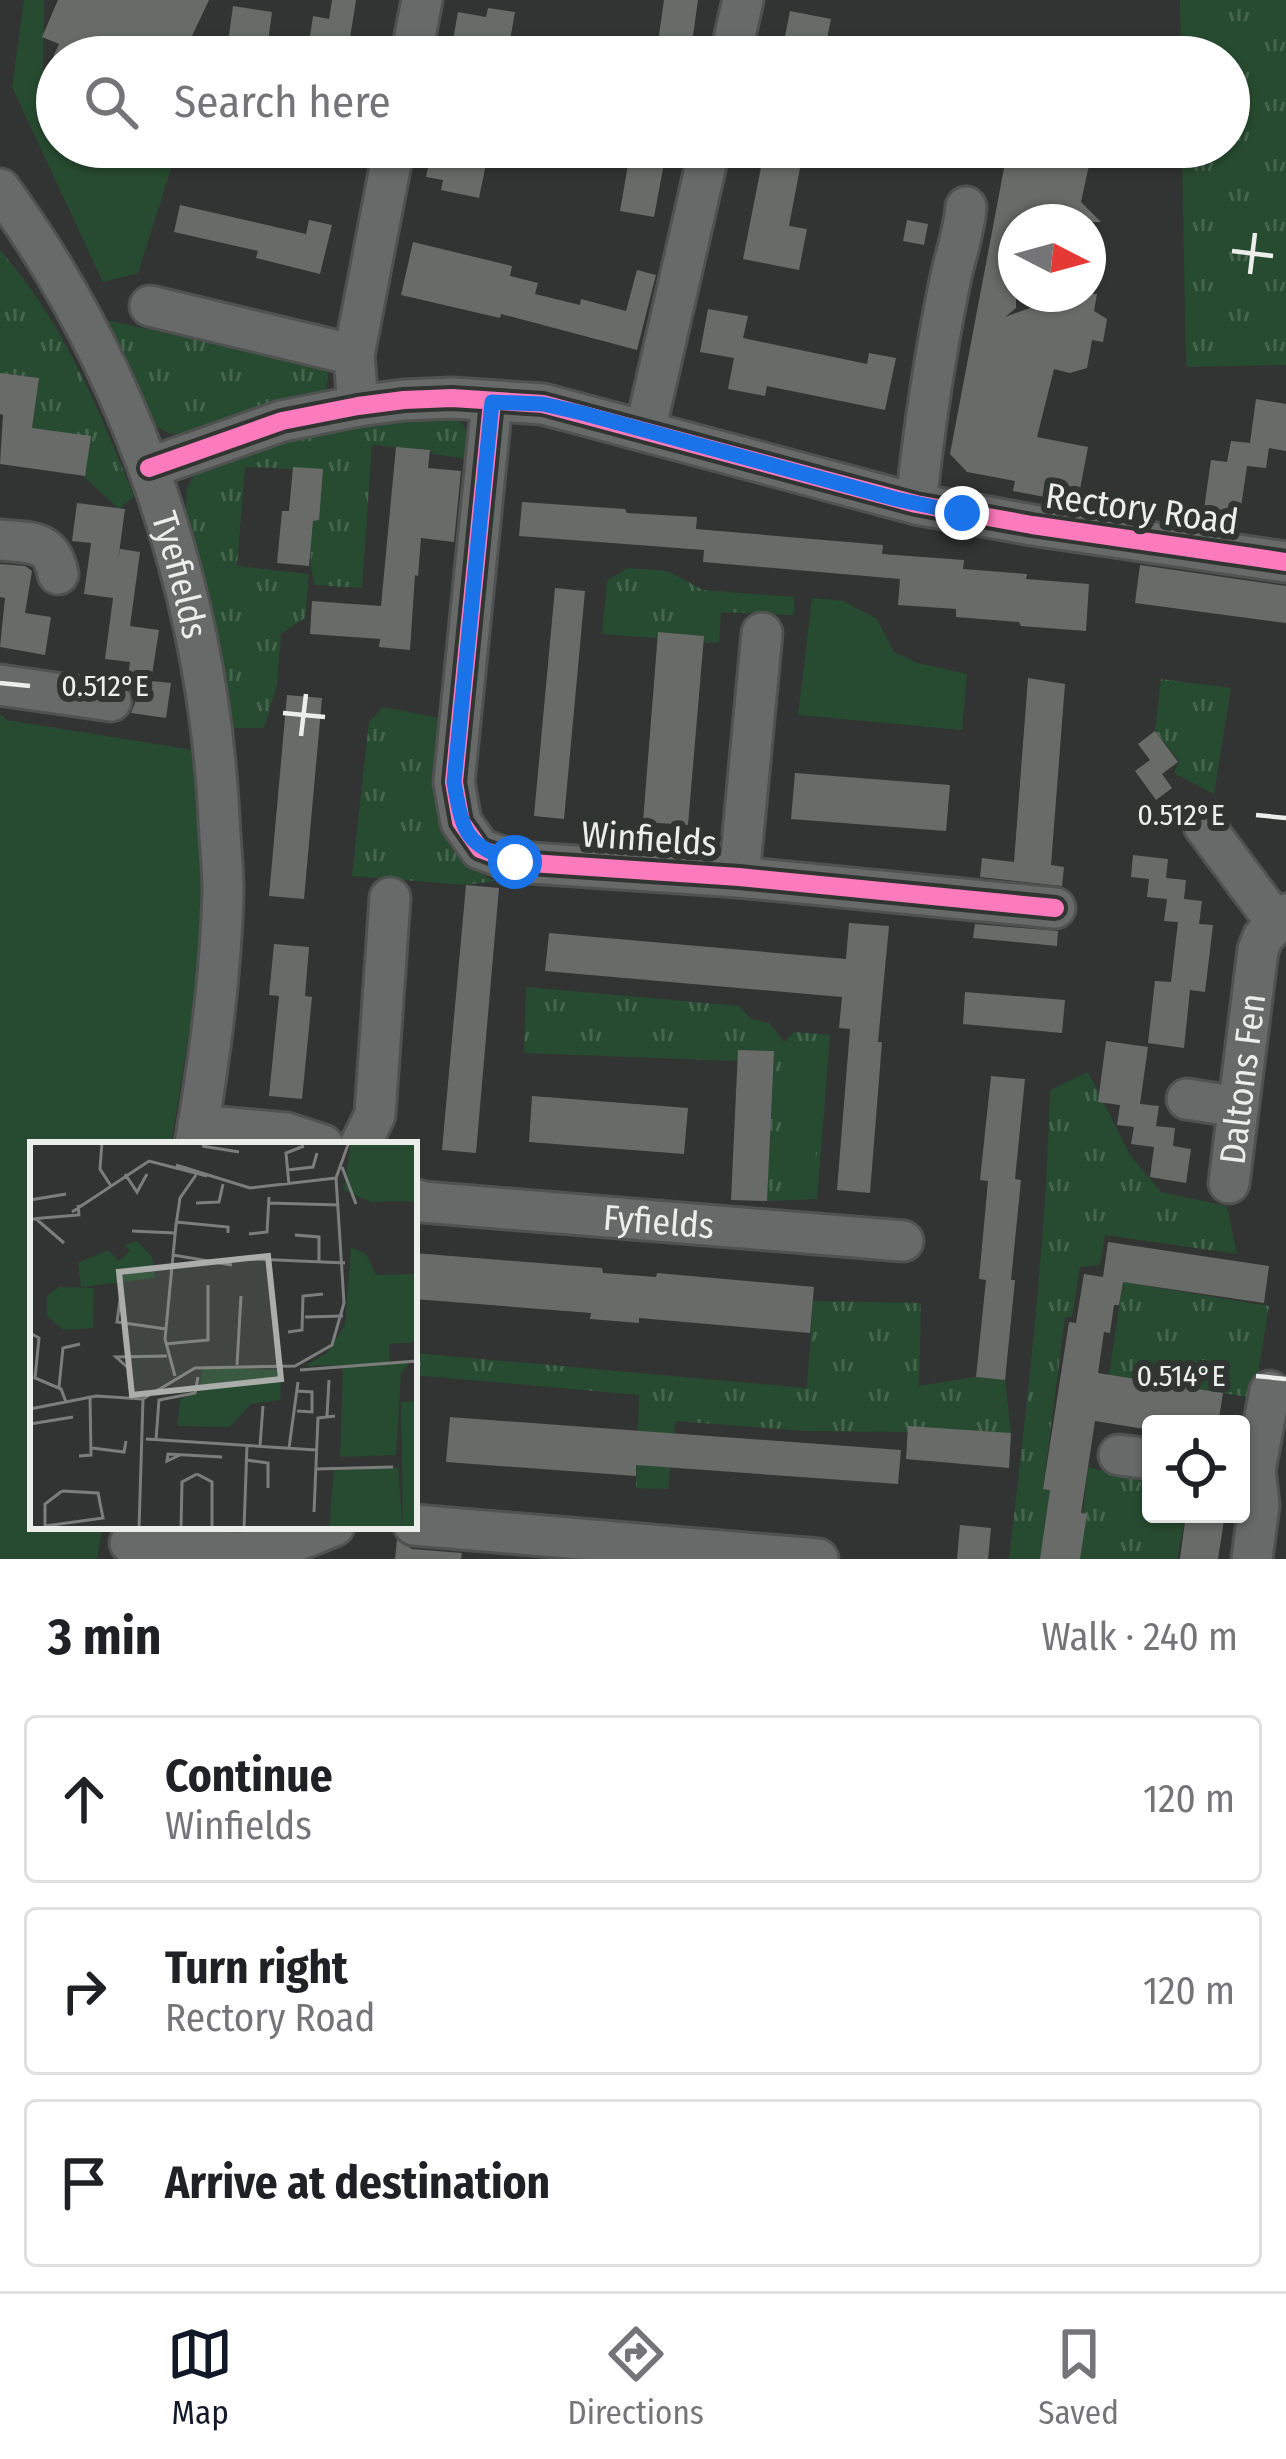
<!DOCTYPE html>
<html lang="en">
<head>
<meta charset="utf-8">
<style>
  :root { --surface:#fff; --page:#f2f2f2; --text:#202124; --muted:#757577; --line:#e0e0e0; --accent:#111827 }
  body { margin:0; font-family:"Fira Sans Condensed",sans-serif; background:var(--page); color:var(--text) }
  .controls { position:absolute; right:36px; bottom:36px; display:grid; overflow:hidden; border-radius:12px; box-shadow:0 3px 9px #0004 }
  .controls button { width:108px; height:108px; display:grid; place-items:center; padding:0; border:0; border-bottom:3px solid var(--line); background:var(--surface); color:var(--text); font:60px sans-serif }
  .compass { position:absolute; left:998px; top:204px; width:108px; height:108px; border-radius:50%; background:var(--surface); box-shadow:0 3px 9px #0004; rotate:96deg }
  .stop { position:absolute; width:36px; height:36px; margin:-27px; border:9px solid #1a73e8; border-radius:50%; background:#fff }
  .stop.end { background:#1a73e8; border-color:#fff; box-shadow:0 3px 12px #0008 }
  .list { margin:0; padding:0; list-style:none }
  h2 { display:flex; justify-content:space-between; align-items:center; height:156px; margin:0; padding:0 48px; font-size:51px }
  h2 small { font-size:39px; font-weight:400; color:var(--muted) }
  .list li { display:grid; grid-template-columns:78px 1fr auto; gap:36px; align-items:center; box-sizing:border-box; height:168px; margin:0 24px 24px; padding:0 24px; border:3px solid var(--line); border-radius:12px }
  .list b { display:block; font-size:45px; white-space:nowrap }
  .list p { margin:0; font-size:39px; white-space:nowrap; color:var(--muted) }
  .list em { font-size:39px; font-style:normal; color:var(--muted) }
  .icon { flex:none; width:66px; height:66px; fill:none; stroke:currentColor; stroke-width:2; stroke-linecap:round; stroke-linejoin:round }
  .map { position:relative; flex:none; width:1286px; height:1559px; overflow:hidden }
  .search { position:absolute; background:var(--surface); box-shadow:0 3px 9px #0004; left:36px; right:36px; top:36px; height:132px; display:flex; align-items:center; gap:30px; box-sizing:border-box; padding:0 42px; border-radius:66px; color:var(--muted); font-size:45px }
  .sheet { height:732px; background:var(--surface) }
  nav { display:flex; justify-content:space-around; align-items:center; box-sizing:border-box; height:168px; border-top:3px solid var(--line); background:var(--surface); font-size:33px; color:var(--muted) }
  nav a { display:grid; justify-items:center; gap:6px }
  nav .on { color:var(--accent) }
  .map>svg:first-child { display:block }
  .grass { fill:url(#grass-tufts) }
  .park { fill:#274b30 }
  .building { fill:#696b69 }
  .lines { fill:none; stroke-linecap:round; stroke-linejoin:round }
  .minor-casing { stroke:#505251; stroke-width:45 }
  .minor { stroke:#676a68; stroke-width:39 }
  .cycleway-casing { stroke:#303531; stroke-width:26 }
  .cycleway { stroke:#fd7abc; stroke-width:18 }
  .route { stroke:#1a73e8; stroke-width:15 }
  .ticks { fill:none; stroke:#ebeeeb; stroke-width:4.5 }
  .labels { text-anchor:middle; stroke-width:12; stroke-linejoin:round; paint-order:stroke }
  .street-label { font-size:36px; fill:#ebeeeb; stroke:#303531 }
  .inset-road { fill:none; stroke:#7b7e7c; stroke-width:3 }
  .view { fill:#aaadaa; fill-opacity:0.15; stroke:#aaadaa; stroke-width:6 }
  .inset-edge { fill:none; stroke:#ebeeeb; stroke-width:6 }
  .ticks-label { font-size:30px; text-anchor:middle; fill:#ebeeeb; stroke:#303531; stroke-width:12; stroke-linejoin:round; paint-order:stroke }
</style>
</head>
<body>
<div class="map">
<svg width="1286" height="1559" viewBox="0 0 1286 1559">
  <defs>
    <pattern id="grass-tufts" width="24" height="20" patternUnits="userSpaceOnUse" patternTransform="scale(3)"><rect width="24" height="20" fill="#274b30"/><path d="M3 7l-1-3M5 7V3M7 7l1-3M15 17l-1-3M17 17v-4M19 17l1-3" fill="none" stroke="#46654e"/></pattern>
  </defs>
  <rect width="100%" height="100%" fill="#313432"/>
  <g class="grass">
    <path d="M 1180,0 L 1286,0 L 1286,365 L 1186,367 L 1182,147 L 1229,147 L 1229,57 L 1181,57 Z"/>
    <path d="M 0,250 C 65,325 97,406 134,496 L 119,509 L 32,428 L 39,378 L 0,373 Z"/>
    <path d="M 102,319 L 329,369 L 326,392 L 205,433 C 180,438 164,436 147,417 Z"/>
    <path d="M 447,412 C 469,423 469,436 467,459 L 433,454 L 429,450 L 372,445 L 362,588 L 315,585 C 304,548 316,507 323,470 L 245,467 L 237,566 L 309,574 L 305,618 L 281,634 L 277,685 L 264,728 L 227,728 L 185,525 L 187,488 L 195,473 L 207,465 L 287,433 Z"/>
    <path d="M 627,568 L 668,571 L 703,590 L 794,597 L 794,615 L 721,612 L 719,643 L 703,642 L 703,636 L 659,632 L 658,638 L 602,634 L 607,581 Z"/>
    <path d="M 1161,679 L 1231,688 L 1214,794 L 1174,773 L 1179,761 L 1155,731 Z"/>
    <path d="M 383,707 L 439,718 C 433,788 420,847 495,881 L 466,885 L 352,876 L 369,722 Z"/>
    <path d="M 526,987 L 739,1006 L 751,1019 L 769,1023 L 784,1042 L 794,1032 L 830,1035 L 817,1199 L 767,1201 L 773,1051 L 739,1050 L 737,1061 L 524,1053 Z"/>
    <path d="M 1088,1072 L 1130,1155 L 1161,1192 L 1227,1206 L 1237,1254 L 1105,1235 L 1100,1265 L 1080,1267 L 1072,1317 L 1065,1317 L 1043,1488 L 1050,1490 L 1040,1559 L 1009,1559 C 1027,1403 1046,1247 1050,1090 Z"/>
    <path d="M 1123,1282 L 1269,1306 L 1254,1398 L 1109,1375 Z"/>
    <path d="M 813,1301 L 921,1303 L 919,1386 L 976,1377 L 1005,1380 L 1011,1433 L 807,1431 L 675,1421 L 668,1489 L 636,1488 L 639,1395 L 414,1375 L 414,1353 L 807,1388 Z"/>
    <path d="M 1088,1467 L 1151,1483 L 1151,1514 L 1186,1514 L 1177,1559 L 1078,1559 Z"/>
  </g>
  <g class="park">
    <path d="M 24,0 L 44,0 L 43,85 L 57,92 L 57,147 L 178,147 L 138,273 L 103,282 L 12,87 Z"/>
    <path d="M 812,598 L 844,601 L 877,619 L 894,652 L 918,663 L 967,674 L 962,730 L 798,715 Z"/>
    <path d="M 0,714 L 7,720 L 199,751 L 206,927 L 171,1145 L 33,1145 L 33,1526 L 103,1526 L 97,1559 L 0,1559 Z"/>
    <path d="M 791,1041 L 824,1043 L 813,1191 L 781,1191 Z"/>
  </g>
  <g class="building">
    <path d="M 58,0 L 209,0 L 182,57 L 53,57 L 59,44 L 42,37 Z"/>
    <path d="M 332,0 L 356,0 L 347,57 L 307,57 L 313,16 L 329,19 Z"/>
    <path d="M 664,0 L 698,0 L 690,57 L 656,57 Z"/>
    <path d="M 233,6 L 272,12 L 266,57 L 226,57 Z"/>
    <path d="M 488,8 L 515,12 L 510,40 L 494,37 L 490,57 L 450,57 L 458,12 L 486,17 Z"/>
    <path d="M 790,11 L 831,19 L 823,57 L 781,57 Z"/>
    <path d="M 432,147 L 478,147 L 476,157 L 487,159 L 479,198 L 441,190 L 443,180 L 426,177 Z"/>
    <path d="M 631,147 L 667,147 L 654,217 L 620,211 Z"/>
    <path d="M 765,147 L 804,147 L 789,226 L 807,229 L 799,270 L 743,259 Z"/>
    <path d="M 1008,147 L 1093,147 L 1081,202 L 1101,222 L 1016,222 L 1016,308 L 1005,317 L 1068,294 L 1097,294 L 1094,311 L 1107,319 L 1103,342 L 1092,340 L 1087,368 L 1070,373 L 1054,369 L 1037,437 L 1088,447 L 1080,489 L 1053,484 L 1050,498 L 1013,491 L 1015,481 L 967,472 L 950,454 Z"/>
    <path d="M 180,205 L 306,234 L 309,220 L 332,225 L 320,274 L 256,258 L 258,251 L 174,232 Z"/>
    <path d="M 907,220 L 928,224 L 924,245 L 903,241 Z"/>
    <path d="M 413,242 L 512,266 L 510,276 L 538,283 L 535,294 L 580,305 L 581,299 L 626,311 L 637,270 L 656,275 L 637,350 L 501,314 L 500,318 L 401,295 Z"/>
    <path d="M 708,309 L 748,316 L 743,338 L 867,364 L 869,353 L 896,358 L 885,410 L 767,386 L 765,396 L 728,389 L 734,358 L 700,352 Z"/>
    <path d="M 0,373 L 39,378 L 32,428 L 91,436 L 85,476 L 0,464 L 3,415 L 0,414 Z"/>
    <path d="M 1256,399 L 1286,404 L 1286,451 L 1269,448 L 1266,468 L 1247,466 L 1239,521 L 1203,516 L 1211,460 L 1227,462 L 1231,441 L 1250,443 Z"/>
    <path d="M 396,447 L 430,450 L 428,468 L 461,471 L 454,542 L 421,538 L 418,576 L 415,575 L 410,650 L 379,647 L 380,639 L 310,634 L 312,601 L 381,606 Z"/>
    <path d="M 293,467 L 323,469 L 319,520 L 313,521 L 309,566 L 277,563 L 282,511 L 289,511 Z"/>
    <path d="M 522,502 L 625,509 L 627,513 L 697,517 L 696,529 L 883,545 L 882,554 L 964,560 L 963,569 L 1027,574 L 1026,579 L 1089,584 L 1086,631 L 1021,626 L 1019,622 L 956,617 L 956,609 L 898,605 L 900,579 L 703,562 L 704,550 L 519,536 Z"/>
    <path d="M 77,503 L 125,509 L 118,561 L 120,549 L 140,552 L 130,626 L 159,630 L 151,681 L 171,683 L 166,718 L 131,713 L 135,703 L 134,693 L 127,684 L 130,662 L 105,659 L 113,598 L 84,594 L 91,543 L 72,541 Z"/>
    <path d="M 0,564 L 25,566 L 32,571 L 25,613 L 51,617 L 45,655 L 0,647 L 5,598 L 0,597 Z"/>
    <path d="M 1140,565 L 1286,586 L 1286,623 L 1135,603 Z"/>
    <path d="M 555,588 L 585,591 L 564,819 L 534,816 Z"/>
    <path d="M 658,632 L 704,636 L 688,825 L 643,822 Z"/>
    <path d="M 1028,678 L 1065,684 L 1051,865 L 1064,867 L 1062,886 L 980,877 L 982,858 L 1014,862 Z"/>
    <path d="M 287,695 L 322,698 L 304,899 L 269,896 Z"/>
    <path d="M 1155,731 L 1178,762 L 1162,774 L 1172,788 L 1156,800 L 1135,771 L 1150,760 L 1138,744 Z"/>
    <path d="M 795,773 L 950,785 L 946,831 L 791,819 Z"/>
    <path d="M 1133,855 L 1168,859 L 1166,878 L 1186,880 L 1184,899 L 1202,901 L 1199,924 L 1213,925 L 1205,992 L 1190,990 L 1184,1048 L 1148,1043 L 1155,981 L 1171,982 L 1178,922 L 1164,921 L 1167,899 L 1147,897 L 1149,879 L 1131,877 Z"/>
    <path d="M 466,885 L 499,888 L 476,1153 L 442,1150 Z"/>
    <path d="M 849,923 L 889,926 L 878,1042 L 882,1042 L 870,1193 L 837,1190 L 850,1029 L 839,1028 L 842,997 L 545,971 L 549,933 L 846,959 Z"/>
    <path d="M 975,924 L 1058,931 L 1057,946 L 973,938 Z"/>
    <path d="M 274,944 L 309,947 L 305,996 L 312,997 L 302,1099 L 269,1096 L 279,996 L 269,995 Z"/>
    <path d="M 965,992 L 1065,1000 L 1062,1033 L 963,1024 Z"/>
    <path d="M 1106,1041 L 1148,1047 L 1140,1104 L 1159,1106 L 1156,1126 L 1175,1128 L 1173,1146 L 1191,1149 L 1186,1183 L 1150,1177 L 1154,1147 L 1131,1144 L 1134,1127 L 1117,1125 L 1120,1105 L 1098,1102 Z"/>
    <path d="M 738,1050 L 774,1051 L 767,1201 L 731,1200 Z"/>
    <path d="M 991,1076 L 1025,1079 L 1015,1179 L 1021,1180 L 1011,1280 L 1015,1280 L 1005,1380 L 976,1377 L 986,1280 L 979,1279 L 988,1181 L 980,1180 Z"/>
    <path d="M 532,1096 L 688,1108 L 684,1154 L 529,1142 Z"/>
    <path d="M 1108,1242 L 1269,1266 L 1264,1303 L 1123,1282 L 1119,1305 L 1114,1305 L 1110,1333 L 1104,1332 L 1098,1373 L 1223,1393 L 1218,1424 L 1175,1421 L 1174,1424 L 1151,1424 L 1151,1430 L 1095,1421 L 1081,1513 L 1087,1514 L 1080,1559 L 1040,1559 L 1050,1490 L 1043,1489 L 1069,1322 L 1076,1323 L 1084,1274 L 1103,1277 Z"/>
    <path d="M 414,1253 L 602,1268 L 603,1273 L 656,1277 L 657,1273 L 814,1287 L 810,1333 L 639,1318 L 639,1323 L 590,1319 L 591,1313 L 414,1299 Z"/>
    <path d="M 450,1417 L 901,1450 L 898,1484 L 636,1465 L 636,1476 L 446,1462 Z"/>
    <path d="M 908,1426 L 1011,1433 L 1009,1468 L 906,1459 Z"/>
    <path d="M 1186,1514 L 1225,1514 L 1218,1559 L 1180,1559 Z"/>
    <path d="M 960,1525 L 991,1528 L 988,1559 L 957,1559 Z"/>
    <path d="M 397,1540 L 412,1549 L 462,1553 L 461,1559 L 395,1559 Z"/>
  </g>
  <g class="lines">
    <g class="minor-casing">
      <g id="minor">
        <path d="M 411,57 L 422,0"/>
        <path d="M 730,57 L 743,0"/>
        <path id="s1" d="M 0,189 C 133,371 208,593 219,818 C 220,842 223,867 223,891 C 221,976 209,1061 195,1145"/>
        <path d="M 150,306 L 354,355"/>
        <path d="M 492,402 L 454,782 L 461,822 L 480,849 L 516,862 L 739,877 L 1055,908"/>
        <path d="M 358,406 L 354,355 L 394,147"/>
        <path d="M 645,431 L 710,147"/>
        <path d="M 149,468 L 282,421 L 358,406 L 404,400 L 452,398 L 543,404 L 916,504 L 1032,525 L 1286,562"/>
        <path d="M 916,504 C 924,429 935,354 950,281 C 955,256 964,233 966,207"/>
        <path d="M 0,540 C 31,543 51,539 58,574"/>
        <path d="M 0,685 L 111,701"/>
        <path d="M 1204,826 L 1276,922"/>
        <path d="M 739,877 L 762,633"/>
        <path d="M 1187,1099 L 1238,1107"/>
        <path d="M 198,1125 L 286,1133 L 323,1145"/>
        <path d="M 360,1145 L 375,1115 L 390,898"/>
        <path id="s2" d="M 1229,1183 L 1258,950 L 1263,937 L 1286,914"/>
        <path id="s3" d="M 414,1199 L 423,1202 L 903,1241"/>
        <path d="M 1119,1455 L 1151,1459"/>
        <path d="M 414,1525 L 818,1559"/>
        <path d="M 130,1543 L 235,1552 L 274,1550 L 334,1526"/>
        <path d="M 1252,1559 L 1259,1505 L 1255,1470 L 1270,1391"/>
      </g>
    </g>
    <use href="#minor" class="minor"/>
    <g class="cycleway-casing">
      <g id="cycleway">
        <path d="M 492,402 L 454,782 L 461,822 L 480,849 L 516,862 L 739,877 L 1055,908"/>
        <path d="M 149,468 L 282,421 L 358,406 L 404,400 L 452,398 L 543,404 L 916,504 L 1032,525 L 1286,562"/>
      </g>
    </g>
    <use href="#cycleway" class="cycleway"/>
  </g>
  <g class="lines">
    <path class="route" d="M 515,862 C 465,844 463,834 454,782 L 492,402 L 543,404 L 582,413 L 896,499 L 962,513"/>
  </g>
  <path class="ticks" d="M 1232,251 L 1273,256M 1250,274 L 1255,233M 0,683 L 30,686M 283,713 L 325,717M 301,736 L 306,694M 1256,815 L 1286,818M 1256,1376 L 1286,1379"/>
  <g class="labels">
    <g class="street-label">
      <text transform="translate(1142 508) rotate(8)" y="13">Rectory Road</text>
      <text dy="13" stroke="none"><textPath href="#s1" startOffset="429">Tyefields</textPath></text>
      <text transform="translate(649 838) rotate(4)" y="13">Winfields</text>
      <text dy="13" stroke="none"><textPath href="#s2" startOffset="105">Daltons Fen</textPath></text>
      <text dy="13" stroke="none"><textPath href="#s3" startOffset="246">Fyfields</textPath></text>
    </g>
  </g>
  <g transform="translate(30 1142)">
    <rect width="387" height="387" fill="#313432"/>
    <path d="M 107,99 L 122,115 L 125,136 L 51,145 L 48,121 L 78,108 L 89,119 L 100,109 L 94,103 ZM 387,259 L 387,387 L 373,387 L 371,260 Z" fill="#274b30"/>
    <path d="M 321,0 L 387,0 L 387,59 L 341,60 L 314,48 Z" fill="#274b30"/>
    <path d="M 321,105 L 336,112 L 346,133 L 387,132 L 387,200 L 359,202 L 360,222 L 379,221 L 371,232 L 366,313 L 310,315 L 313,223 L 275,224 L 297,211 L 315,183 ZM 29,145 L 64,146 L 63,186 L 33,188 L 17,174 L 17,154 ZM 172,226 L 252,228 L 250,258 L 221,262 L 200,285 L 147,284 L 150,258 L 170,245 ZM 368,326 L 373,387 L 299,387 L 304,328 Z" fill="#274b30"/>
    <path class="inset-road" d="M 72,0 L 70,27 L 81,44M 172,4 L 209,10M 146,23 L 220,46 L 306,36M 312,25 L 326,62M 257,28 L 283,25 L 287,11M 95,32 L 107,50 L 117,32M 259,43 L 256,11 L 274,4M 0,58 L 36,52M 166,61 L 189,60 L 193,42M 239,61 L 309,63M 42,70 L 119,19 L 177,34M 5,76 L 34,101M 0,77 L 49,73 L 48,63M 146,80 L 198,85 L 198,91M 102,89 L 145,91M 219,92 L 237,90 L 239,55M 265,93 L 289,95 L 289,120M 143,113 L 202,123M 222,117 L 315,121M 91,151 L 87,180 L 136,187M 242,154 L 248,225M 275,175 L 313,174M 258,190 L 272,188 L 273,154 L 293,152M 0,191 L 9,196 L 5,236 L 31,247 L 36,260M 135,202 L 178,198 L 178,143M 207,223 L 211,154M 97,225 L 86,215 L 137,214M 270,228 L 387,219M 145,234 L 135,197 L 146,83 L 150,56 L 166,33M 29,245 L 33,206 L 50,202M 113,257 L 165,226 L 265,224 L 302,203 L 314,161 L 306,36 L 319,0M 0,267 L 66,254 L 113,257M 267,269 L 282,270 L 282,250 L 268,249M 297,274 L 299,238M 0,282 L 43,275M 116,297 L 286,308M 126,298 L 129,258 L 165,251 L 168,235M 230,304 L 233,264M 62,306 L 94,310 L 96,299M 259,306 L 268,240M 150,313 L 137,319 L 138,312 L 192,315M 49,314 L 61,313 L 60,254M 216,318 L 238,321 L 238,346M 286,327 L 363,325M 167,332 L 182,340 L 182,387M 284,370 L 288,276 L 305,274M 15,384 L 73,376 L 68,351 L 32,349M 15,387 L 15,362 L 32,349M 109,387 L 113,257M 151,387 L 152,340 L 167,332M 214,387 L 217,303"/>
    <path class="view" d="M 238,114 L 251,237 L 102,253 L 89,130 Z"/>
    <rect width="387" height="387" class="inset-edge"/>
  </g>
  <g class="ticks-label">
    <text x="105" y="696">0.512°E</text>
    <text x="1181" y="825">0.512°E</text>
    <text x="1181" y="1386">0.514°E</text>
  </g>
</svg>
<div class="controls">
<button><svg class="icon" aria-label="locate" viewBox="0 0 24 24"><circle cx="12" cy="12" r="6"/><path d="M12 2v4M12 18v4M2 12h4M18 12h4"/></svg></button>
</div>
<svg class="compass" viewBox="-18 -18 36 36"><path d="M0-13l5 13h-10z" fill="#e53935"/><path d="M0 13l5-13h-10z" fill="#757577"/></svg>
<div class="stop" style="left:515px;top:862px"></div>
<div class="stop end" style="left:962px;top:513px"></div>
<div class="search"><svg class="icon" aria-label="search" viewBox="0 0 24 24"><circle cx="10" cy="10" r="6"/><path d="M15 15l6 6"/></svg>Search here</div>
</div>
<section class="sheet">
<h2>3 min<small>Walk · 240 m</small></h2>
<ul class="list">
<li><svg class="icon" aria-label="ahead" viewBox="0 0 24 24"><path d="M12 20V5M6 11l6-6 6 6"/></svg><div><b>Continue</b><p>Winfields</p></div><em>120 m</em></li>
<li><svg class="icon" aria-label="right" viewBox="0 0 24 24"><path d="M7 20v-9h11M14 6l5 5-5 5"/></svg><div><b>Turn right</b><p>Rectory Road</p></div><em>120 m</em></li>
<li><svg class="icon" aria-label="arrive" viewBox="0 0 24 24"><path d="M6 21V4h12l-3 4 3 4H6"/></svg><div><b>Arrive at destination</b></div></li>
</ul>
</section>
<nav>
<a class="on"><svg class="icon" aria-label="map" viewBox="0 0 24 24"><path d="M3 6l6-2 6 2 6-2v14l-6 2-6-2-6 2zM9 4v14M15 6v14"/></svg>Map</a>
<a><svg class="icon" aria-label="directions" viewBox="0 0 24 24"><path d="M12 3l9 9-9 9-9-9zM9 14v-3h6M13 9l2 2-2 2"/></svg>Directions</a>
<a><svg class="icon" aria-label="saved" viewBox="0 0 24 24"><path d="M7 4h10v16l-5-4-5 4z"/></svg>Saved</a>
</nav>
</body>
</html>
